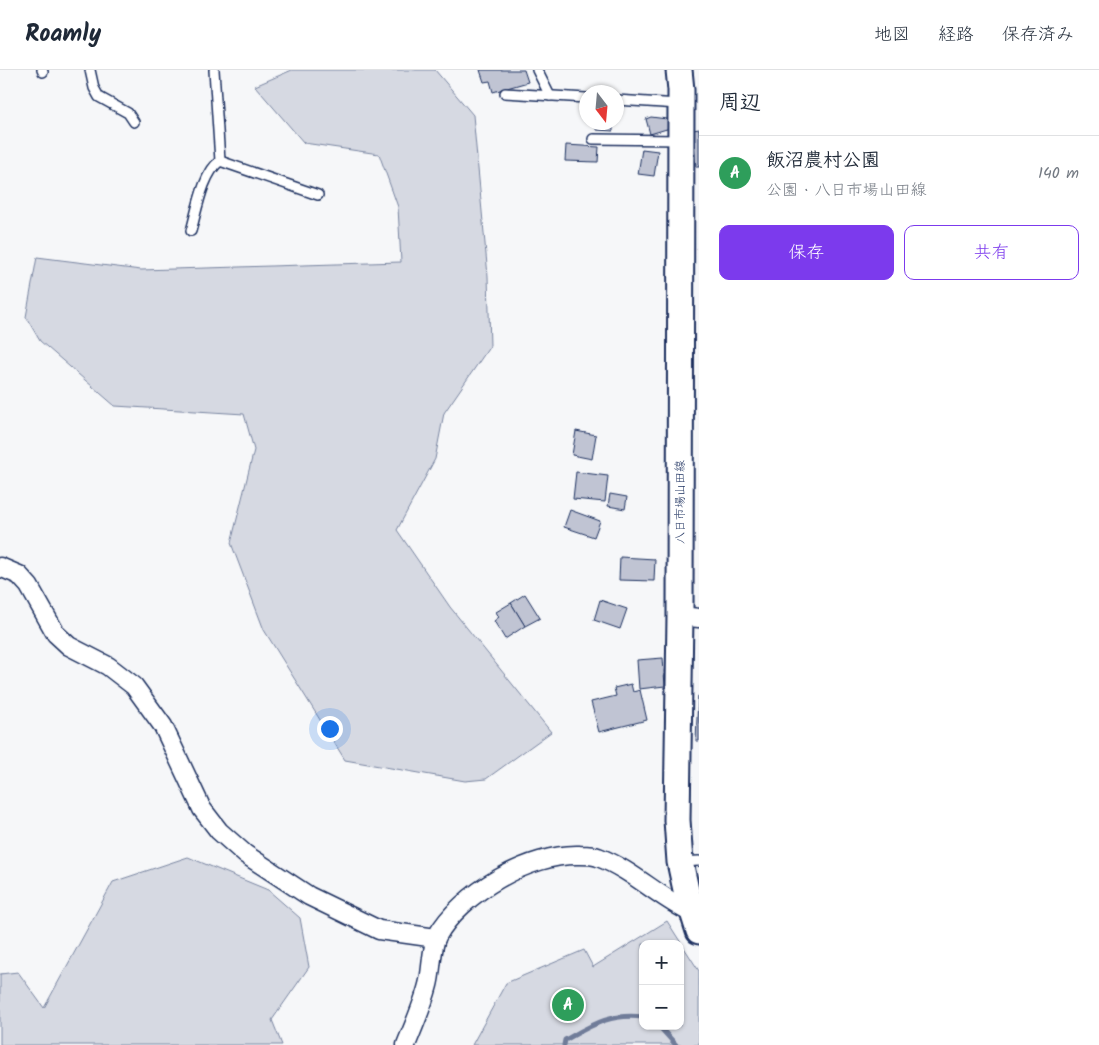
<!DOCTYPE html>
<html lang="ja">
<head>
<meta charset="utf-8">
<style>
  :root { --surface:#fff; --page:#f2f2f3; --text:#1f2937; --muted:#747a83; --line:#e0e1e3; --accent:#7c3aed }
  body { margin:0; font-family:Kalam,"Klee One",sans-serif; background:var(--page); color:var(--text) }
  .controls { position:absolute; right:15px; bottom:15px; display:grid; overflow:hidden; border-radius:10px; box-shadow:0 1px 4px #0004 }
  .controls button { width:45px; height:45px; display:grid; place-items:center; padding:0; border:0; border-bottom:1px solid var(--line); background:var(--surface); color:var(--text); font:25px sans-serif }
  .compass { position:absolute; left:579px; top:15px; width:45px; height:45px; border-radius:50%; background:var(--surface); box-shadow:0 1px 4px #0004; rotate:164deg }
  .you { position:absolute; left:329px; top:658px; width:18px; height:18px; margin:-12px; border:4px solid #fff; border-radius:50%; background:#1a73e8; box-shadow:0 0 0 8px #1a73e833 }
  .badge { display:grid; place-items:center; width:32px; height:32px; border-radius:50%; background:var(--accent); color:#fff; font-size:16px; font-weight:700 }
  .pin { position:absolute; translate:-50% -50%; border:2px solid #fff; box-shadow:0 1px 5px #0006 }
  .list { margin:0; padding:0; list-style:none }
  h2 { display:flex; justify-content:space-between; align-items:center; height:65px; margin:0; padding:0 20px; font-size:21px }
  h2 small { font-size:16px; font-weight:400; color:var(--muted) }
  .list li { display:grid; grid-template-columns:32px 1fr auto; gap:15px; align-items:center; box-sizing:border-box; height:75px; padding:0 20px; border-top:1px solid var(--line) }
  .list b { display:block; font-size:19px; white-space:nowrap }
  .list p { margin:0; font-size:16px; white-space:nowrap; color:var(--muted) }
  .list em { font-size:16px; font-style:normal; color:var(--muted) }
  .actions { display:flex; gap:10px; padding:15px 20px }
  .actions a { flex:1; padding:11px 0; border:1px solid var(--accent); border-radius:10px; text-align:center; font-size:18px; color:var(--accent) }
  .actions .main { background:var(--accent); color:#fff }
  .map { position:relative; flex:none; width:699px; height:975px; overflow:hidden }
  header { display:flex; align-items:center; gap:30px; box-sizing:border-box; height:70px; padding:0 25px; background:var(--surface); border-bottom:1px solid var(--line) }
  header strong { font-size:24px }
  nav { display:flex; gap:28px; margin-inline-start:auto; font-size:18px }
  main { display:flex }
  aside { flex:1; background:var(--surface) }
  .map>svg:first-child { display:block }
  .green { fill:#d6d9e2; stroke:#7884a0; fill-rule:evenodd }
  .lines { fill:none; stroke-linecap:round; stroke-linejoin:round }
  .stream { stroke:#707c99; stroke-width:5 }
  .building { fill:#c0c4d3; stroke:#1b2f5e }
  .service-casing { stroke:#1b2f5e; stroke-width:12 }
  .minor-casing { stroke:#1b2f5e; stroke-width:21 }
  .secondary-casing { stroke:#1b2f5e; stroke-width:29 }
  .service { stroke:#fff; stroke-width:9 }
  .minor { stroke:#fff; stroke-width:18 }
  .secondary { stroke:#fff; stroke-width:25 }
  .labels { text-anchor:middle; stroke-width:4; stroke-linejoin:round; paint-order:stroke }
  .street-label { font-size:12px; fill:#1b2f5e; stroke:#fff }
</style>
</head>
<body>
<header>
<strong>Roamly</strong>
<nav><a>地図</a><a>経路</a><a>保存済み</a></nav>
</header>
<main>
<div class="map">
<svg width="699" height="975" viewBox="0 0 699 975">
  <rect width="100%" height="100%" fill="#f6f7f9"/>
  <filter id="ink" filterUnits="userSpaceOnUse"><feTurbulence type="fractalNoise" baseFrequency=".02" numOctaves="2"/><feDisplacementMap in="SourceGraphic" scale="10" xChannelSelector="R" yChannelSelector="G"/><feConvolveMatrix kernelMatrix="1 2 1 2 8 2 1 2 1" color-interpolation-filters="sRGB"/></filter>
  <g filter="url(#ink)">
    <g class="green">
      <path d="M 292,0 L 435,0 L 473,45 L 488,206 L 490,276 L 444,343 L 435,389 L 397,460 L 450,537 L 551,662 L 486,709 L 465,711 L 345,690 L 264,560 L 231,473 L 254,380 L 244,344 L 115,336 L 40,271 L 26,247 L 37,187 L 141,200 L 401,192 L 398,137 L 379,84 L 304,73 L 255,16 Z"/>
      <path d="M 188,787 L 268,820 L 300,848 L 309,897 L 272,950 L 282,975 L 0,975 L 0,904 L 18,902 L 44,938 L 113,812 Z"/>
      <path d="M 667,851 L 699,901 L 699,975 L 472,975 L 506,913 L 584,880 L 593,897 ZM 643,874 L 680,874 L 680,956 L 643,956 Z"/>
    </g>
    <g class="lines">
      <g class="stream">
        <path d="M 659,956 L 676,975"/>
        <path d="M 564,975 L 565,970 C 592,955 610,943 643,947"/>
      </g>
    </g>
    <g class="building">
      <path d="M 480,0 L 524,0 L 528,12 L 493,22 L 490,11 L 484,12 Z"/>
      <path d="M 651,47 L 667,49 L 670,58 L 650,64 L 646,49 Z"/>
      <path d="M 597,52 L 613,52 L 613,61 L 596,60 Z"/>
      <path d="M 699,59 L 699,97 L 696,97 L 693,60 Z"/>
      <path d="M 566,75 L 599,77 L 598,92 L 565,91 Z"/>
      <path d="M 642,79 L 658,81 L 654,106 L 638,104 Z"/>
      <path d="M 576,361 L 596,365 L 592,389 L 572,385 Z"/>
      <path d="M 576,402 L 608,406 L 605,432 L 573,429 Z"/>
      <path d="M 610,424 L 627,427 L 625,439 L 608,436 Z"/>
      <path d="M 570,440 L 600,451 L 594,467 L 564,457 Z"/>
      <path d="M 620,487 L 655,489 L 654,511 L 619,510 Z"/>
      <path d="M 525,524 L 540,548 L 525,556 L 511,533 Z"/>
      <path d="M 600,530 L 627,539 L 620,559 L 594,550 Z"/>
      <path d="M 511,533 L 525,556 L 505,569 L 494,551 L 499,547 L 496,542 Z"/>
      <path d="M 663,588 L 665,616 L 639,619 L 637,590 Z"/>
      <path d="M 631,614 L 633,622 L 640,620 L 647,650 L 599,662 L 591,632 L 616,626 L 614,618 Z"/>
      <path d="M 698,626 L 699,626 L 699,671 L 696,671 Z"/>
    </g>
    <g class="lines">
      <g class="service-casing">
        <g id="service">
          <path d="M 42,0 L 43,2"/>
          <path d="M 90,0 L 94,18 L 99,27 L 128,43 L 134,52"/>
          <path d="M 214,0 L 220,91"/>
          <path d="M 537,0 L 550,26"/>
          <path d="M 505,23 L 586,28"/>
          <path d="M 616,30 L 679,34"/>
          <path d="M 593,69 L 680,70"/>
          <path d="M 191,161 C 197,140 203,103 220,91 L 318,125"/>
          <path d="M 680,792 L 699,791"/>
        </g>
      </g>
      <g class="minor-casing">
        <g id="minor">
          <path d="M 0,497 L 19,505 L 29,516 L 56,564 L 69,576 L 108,596 L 134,616 L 163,656 L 202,739 L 219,761 L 245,784 L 309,826 L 379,860 L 436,868"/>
          <path d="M 680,546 L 699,548"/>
          <path d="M 406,975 C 414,955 423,935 428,915 C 432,901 431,878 437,866 C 461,823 530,783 580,785 C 586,785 593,785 598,787 C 633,800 659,828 692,843"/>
        </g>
      </g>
      <g class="secondary-casing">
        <path id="secondary" d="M 679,0 L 681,20 L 680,546 L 677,750 L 680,792 L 686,820 L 699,861"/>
      </g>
      <use href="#service" class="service"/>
      <use href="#minor" class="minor"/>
      <use href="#secondary" class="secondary"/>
    </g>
  </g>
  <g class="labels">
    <g class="street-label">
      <text transform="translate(680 432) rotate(-90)" y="4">八日市場山田線</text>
    </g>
  </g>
</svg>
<div class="controls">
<button>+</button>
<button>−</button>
</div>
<svg class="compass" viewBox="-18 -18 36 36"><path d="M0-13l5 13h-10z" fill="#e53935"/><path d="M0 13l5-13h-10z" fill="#747a83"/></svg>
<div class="you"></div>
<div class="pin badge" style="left:568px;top:935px;background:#2e9e5b">A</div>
</div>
<aside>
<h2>周辺<small></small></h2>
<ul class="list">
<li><span class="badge" style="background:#2e9e5b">A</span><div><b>飯沼農村公園</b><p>公園 · 八日市場山田線</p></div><em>140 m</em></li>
</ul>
<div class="actions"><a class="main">保存</a><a>共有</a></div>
</aside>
</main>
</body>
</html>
